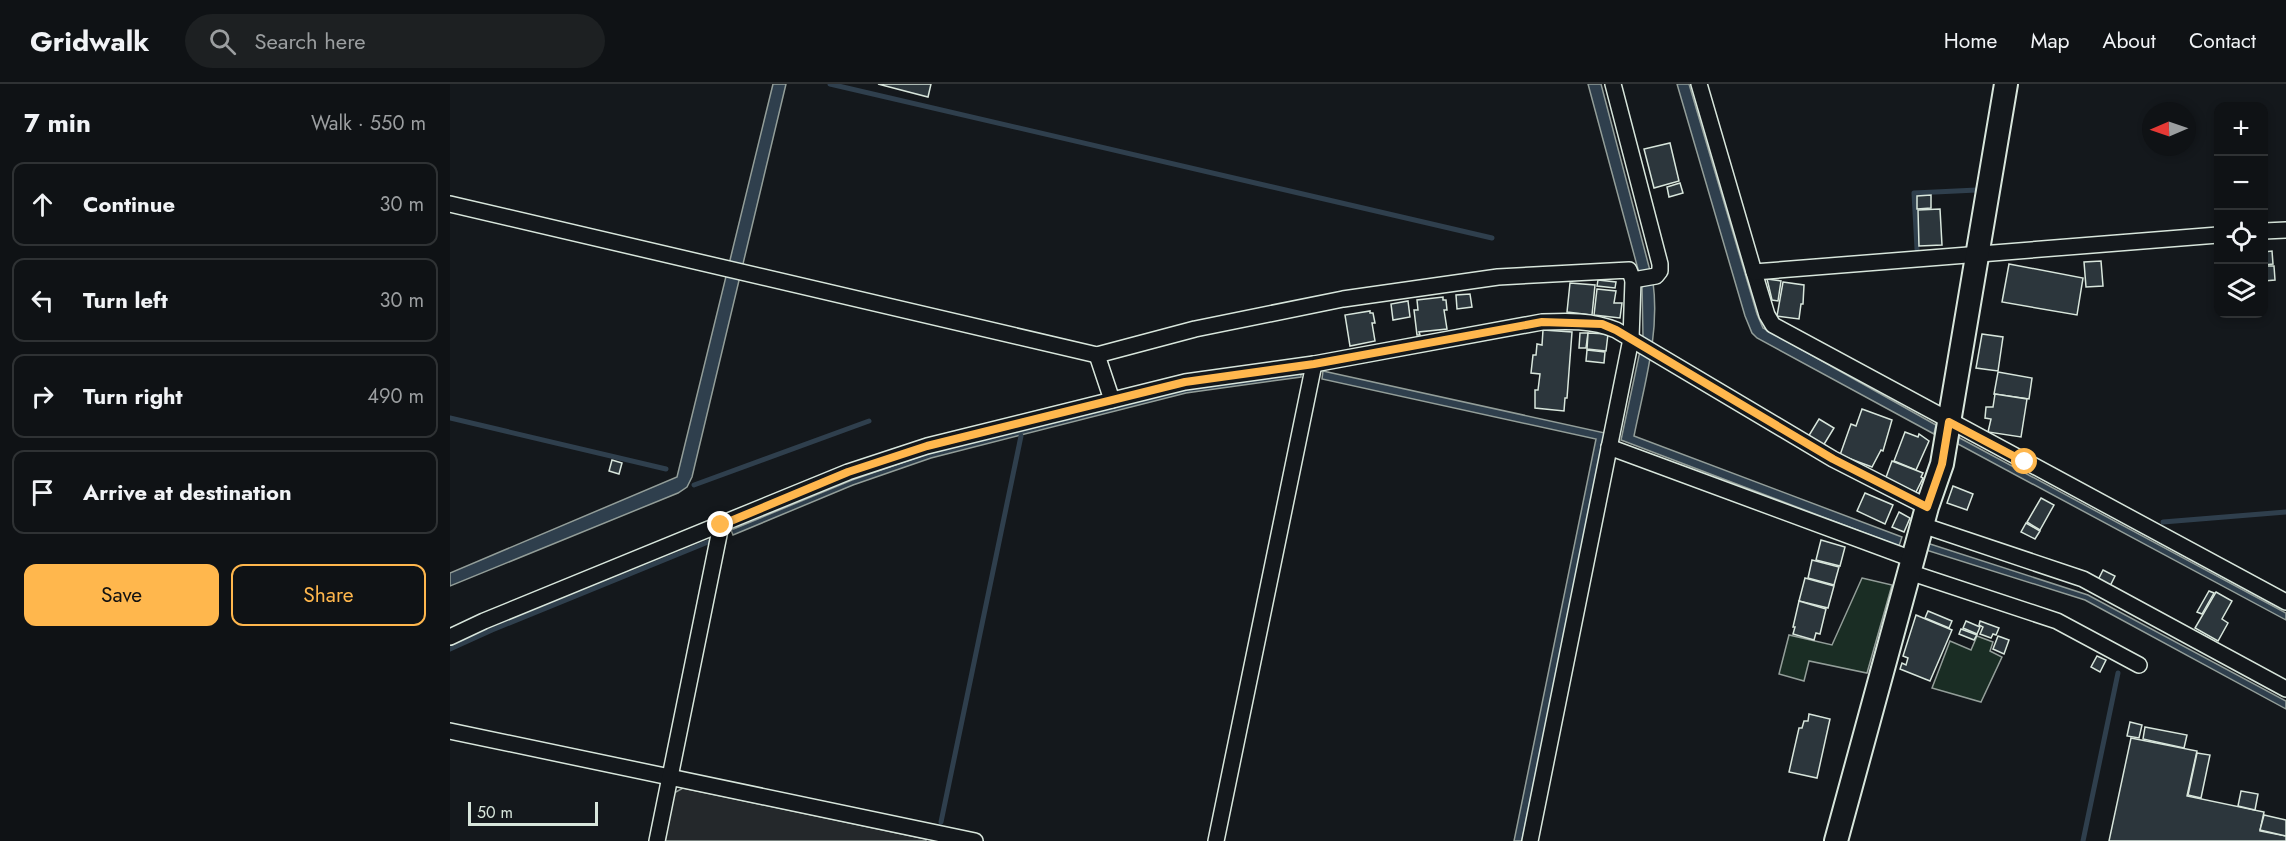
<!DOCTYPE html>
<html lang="en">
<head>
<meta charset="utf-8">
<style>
  :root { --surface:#0f1215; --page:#1d2022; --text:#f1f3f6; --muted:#9b9ea0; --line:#2f3234; --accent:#ffb74d }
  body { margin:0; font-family:Jost,sans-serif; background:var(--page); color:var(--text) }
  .controls { position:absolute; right:18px; top:18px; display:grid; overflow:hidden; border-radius:12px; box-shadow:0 3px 9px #0003 }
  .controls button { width:54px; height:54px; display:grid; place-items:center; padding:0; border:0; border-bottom:2px solid var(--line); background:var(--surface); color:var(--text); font:30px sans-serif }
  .compass { position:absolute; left:1692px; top:18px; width:54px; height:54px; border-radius:50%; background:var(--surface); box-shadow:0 3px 9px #0003; rotate:268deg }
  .scale { position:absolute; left:18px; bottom:15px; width:130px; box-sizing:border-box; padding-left:6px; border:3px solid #d8e6dc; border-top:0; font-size:16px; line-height:21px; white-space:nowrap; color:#d8e6dc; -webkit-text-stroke:4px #14181c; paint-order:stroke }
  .stop { position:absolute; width:18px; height:18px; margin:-14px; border:4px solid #ffb74d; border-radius:50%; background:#fff }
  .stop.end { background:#ffb74d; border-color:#fff; box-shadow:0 2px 6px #0008 }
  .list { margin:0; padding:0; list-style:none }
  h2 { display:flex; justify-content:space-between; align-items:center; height:78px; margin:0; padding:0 24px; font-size:26px }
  h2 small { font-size:20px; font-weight:400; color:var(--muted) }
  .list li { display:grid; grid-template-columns:39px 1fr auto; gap:18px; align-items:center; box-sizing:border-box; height:84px; margin:0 12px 12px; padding:0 12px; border:2px solid var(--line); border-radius:12px }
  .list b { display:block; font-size:22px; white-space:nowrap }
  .list em { font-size:20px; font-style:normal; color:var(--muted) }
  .actions { display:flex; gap:12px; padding:18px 24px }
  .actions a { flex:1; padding:14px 0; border:2px solid var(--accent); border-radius:12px; text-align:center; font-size:21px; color:var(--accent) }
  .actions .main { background:var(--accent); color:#111 }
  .icon { flex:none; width:33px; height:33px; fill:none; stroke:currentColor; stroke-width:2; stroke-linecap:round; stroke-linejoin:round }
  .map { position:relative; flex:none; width:1836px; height:757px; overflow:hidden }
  header { display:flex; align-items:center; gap:36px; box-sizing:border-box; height:84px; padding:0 30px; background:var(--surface); border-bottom:2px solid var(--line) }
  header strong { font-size:28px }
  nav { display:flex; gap:33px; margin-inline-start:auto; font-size:21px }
  .search { width:420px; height:54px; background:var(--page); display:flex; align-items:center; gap:15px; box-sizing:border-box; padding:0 21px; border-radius:33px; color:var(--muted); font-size:22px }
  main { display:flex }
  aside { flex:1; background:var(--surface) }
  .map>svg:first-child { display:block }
  .green { fill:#1a2d24; stroke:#939e99; stroke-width:1.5 }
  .parking { fill:#24282b; stroke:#939e99; stroke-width:1.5 }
  .water { fill:#2f3f4d; stroke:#939e99; stroke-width:1.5 }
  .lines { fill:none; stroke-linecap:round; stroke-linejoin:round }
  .stream { stroke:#2f3f4d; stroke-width:5 }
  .building { fill:#2c363c; stroke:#d8e6dc; stroke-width:1.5 }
  .street-casing { stroke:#d8e6dc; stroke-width:18 }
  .secondary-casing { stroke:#d8e6dc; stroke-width:26 }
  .street { stroke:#14181c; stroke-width:15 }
  .secondary { stroke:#14181c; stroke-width:22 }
  .route { stroke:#ffb74d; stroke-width:8 }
</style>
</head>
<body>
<header>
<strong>Gridwalk</strong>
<div class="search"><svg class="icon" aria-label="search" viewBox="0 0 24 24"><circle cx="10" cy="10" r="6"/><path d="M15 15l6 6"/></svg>Search here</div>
<nav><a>Home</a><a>Map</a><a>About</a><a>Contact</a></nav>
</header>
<main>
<aside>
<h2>7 min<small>Walk · 550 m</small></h2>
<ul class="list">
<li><svg class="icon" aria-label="ahead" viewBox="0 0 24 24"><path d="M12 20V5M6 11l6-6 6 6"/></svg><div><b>Continue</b></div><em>30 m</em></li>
<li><svg class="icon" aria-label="left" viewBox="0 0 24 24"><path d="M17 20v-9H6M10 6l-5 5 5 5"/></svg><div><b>Turn left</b></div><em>30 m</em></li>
<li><svg class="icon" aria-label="right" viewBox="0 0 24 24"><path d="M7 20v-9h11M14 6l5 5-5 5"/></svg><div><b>Turn right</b></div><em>490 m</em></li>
<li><svg class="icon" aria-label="arrive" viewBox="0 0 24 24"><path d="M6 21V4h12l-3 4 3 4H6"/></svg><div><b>Arrive at destination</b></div></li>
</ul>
<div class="actions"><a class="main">Save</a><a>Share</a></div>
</aside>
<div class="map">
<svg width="1836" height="757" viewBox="0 0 1836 757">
  <rect width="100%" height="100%" fill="#14181c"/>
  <g class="green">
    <path d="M 1412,494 L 1442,501 L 1417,589 L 1359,577 L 1354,597 L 1329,590 L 1339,551 L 1382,561 Z"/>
    <path d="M 1527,552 L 1543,558 L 1540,567 L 1552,573 L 1531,618 L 1482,604 L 1500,557 L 1521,566 Z"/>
  </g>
  <path class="parking" d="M 233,704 L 476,755 L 476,757 L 215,757 L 224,709 Z"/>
  <g class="water">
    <path d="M 323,0 L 336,0 L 242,393 L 237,403 L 228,409 L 0,502 L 0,489 L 227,393 Z"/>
    <path d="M 1138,0 L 1151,0 L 1203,198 C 1210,250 1194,302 1184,352 L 1452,453 L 1449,462 L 1171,356 L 1193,253 L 1192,200 Z"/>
    <path d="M 1227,0 L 1239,0 L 1307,230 L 1313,244 L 1486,341 L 1484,350 L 1307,254 L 1302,249 L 1295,232 Z"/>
    <path d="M 873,287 L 1155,349 L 1072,757 L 1064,757 L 1146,355 L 872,295 Z"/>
    <path d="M 851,288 L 851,293 L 736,309 L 481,374 L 403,401 L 283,451 L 281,446 L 402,396 L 480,369 L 734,304 Z"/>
    <path d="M 1508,353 L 1836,529 L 1836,536 L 1508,360 Z"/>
    <path d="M 1477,459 L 1638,511 L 1836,617 L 1836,625 L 1635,516 L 1476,466 Z"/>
  </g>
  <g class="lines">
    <g class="stream">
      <path d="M 380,0 L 1042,154"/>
      <path d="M 1467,165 L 1464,109 L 1527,106"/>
      <path d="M 0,334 L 216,385"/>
      <path d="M 244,401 L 419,337"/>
      <path d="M 1713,438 L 1836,428"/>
      <path d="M 0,565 L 42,546 L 258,458"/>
      <path d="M 491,738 L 571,352"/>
      <path d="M 1633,757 L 1668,589"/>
    </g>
  </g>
  <g class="building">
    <path d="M 428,0 L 481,0 L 478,13 Z"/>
    <path d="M 1220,59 L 1229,97 L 1204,104 L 1194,65 Z"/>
    <path d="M 1230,99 L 1233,109 L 1219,113 L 1217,103 Z"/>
    <path d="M 1481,111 L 1481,124 L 1467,125 L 1467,112 Z"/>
    <path d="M 1490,125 L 1492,161 L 1469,162 L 1468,126 Z"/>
    <path d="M 1822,167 L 1823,180 L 1814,181 L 1814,168 Z"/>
    <path d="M 1651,177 L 1653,202 L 1636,203 L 1634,178 Z"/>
    <path d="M 1559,180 L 1633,194 L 1627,231 L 1552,218 Z"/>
    <path d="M 1814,182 L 1824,182 L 1825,196 L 1814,197 Z"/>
    <path d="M 1317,195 L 1331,197 L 1328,217 L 1322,216 Z"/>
    <path d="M 1148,196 L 1166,198 L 1165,204 L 1147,202 Z"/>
    <path d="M 1333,198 L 1354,201 L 1353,220 L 1351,220 L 1349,235 L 1327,232 Z"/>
    <path d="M 1120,199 L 1145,201 L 1142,231 L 1117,228 Z"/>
    <path d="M 1147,205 L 1166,207 L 1164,219 L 1172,219 L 1170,234 L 1144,231 Z"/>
    <path d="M 1020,210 L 1022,223 L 1007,225 L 1006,211 Z"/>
    <path d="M 993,213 L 993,216 L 996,216 L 997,226 L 994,226 L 997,245 L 969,248 L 970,251 L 967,251 L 964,226 L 968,226 L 967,216 Z"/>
    <path d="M 958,217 L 960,233 L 943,236 L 941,220 Z"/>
    <path d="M 920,227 L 920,229 L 923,229 L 925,239 L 922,239 L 925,257 L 900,262 L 895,231 Z"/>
    <path d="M 1093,246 L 1122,248 L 1117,314 L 1115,314 L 1114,327 L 1085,324 L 1085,306 L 1088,306 L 1090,290 L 1081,289 L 1083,271 L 1086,271 L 1087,260 L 1092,261 Z"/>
    <path d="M 1130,249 L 1138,249 L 1136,264 L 1129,264 Z"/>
    <path d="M 1138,249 L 1158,250 L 1156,267 L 1137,265 Z"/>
    <path d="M 1532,250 L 1553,253 L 1548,287 L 1526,284 Z"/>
    <path d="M 1137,266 L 1155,268 L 1154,279 L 1136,277 Z"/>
    <path d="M 1548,288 L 1582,294 L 1579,315 L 1544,310 Z"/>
    <path d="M 1545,310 L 1577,315 L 1571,353 L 1538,348 L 1541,335 L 1535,334 L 1536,323 L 1543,323 Z"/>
    <path d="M 1412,325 L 1442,336 L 1433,367 L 1431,366 L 1422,383 L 1390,371 L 1401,340 L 1406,342 Z"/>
    <path d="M 1369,335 L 1384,344 L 1373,362 L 1358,353 Z"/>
    <path d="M 1455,348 L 1468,353 L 1469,350 L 1479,357 L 1466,386 L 1444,377 Z"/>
    <path d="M 162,376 L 172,379 L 169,390 L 159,387 Z"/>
    <path d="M 1442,377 L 1473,389 L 1471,393 L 1473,394 L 1466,408 L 1435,396 Z"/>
    <path d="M 1503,402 L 1523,410 L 1517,426 L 1497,419 Z"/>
    <path d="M 1415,409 L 1443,421 L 1435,440 L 1407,427 Z"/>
    <path d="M 1591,414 L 1604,421 L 1590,446 L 1577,438 Z"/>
    <path d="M 1449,428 L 1460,434 L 1454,448 L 1442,443 Z"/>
    <path d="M 1576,439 L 1590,447 L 1585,455 L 1571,448 Z"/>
    <path d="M 1371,456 L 1395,463 L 1390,482 L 1366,476 Z"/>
    <path d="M 1362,476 L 1389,483 L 1384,501 L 1358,494 Z"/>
    <path d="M 1653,486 L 1665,492 L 1660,502 L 1648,496 Z"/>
    <path d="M 1355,494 L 1384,502 L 1378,524 L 1349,517 Z"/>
    <path d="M 1759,507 L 1764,509 L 1752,530 L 1747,528 Z"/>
    <path d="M 1766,508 L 1782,517 L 1772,535 L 1778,539 L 1768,557 L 1745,544 Z"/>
    <path d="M 1349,517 L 1376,525 L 1370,550 L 1366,549 L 1364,556 L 1343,550 L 1345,543 L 1343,543 Z"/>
    <path d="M 1478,527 L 1502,537 L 1499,544 L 1475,534 Z"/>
    <path d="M 1466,531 L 1502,546 L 1480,597 L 1450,585 L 1452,579 L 1456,581 L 1458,574 L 1453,572 Z"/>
    <path d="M 1516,537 L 1530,543 L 1527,550 L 1513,544 Z"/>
    <path d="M 1530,537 L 1549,544 L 1546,551 L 1543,550 L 1541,554 L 1530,550 L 1533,543 L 1529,541 Z"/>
    <path d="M 1511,545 L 1527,551 L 1524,556 L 1509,550 Z"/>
    <path d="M 1548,552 L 1559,556 L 1554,570 L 1543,565 Z"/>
    <path d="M 1647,572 L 1656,576 L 1650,588 L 1641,583 Z"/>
    <path d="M 1359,630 L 1380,635 L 1367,694 L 1339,688 L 1349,644 L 1352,644 L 1354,637 L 1358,637 Z"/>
    <path d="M 1680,638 L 1692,641 L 1689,654 L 1677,652 Z"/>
    <path d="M 1695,643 L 1737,651 L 1734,664 L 1693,655 Z"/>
    <path d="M 1681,654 L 1747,667 L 1737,712 L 1814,728 L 1810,747 L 1836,752 L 1836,757 L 1659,757 Z"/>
    <path d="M 1747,669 L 1760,671 L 1751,714 L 1738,711 Z"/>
    <path d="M 1791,707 L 1808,710 L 1805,726 L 1788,722 Z"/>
    <path d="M 1814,731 L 1836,736 L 1836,752 L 1810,746 Z"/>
  </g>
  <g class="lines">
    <g class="street-casing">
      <g id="street">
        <path d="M 1249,0 L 1304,188 L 1317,231 L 1323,241 L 1836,518"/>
        <path d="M 0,120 L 647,271 L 745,245 L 893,215 L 1048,193 L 1179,186 L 1183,196"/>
        <path d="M 1814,147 L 1836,146"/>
        <path d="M 1304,188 L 1768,151"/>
        <path d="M 647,271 L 662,316"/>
        <path d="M 1159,363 L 1462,475"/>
        <path d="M 1472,441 L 1633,495 L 1836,605"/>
        <path d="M 1459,488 L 1607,537 L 1689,581"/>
        <path d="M 0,553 L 34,537 L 398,388 L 477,362 L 735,298 L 864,280 L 1092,238 C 1117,237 1142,236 1166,246 L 1383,375 L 1477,423"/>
        <path d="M 0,647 L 525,757"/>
        <path d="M 207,757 L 271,441"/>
        <path d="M 766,757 L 864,280"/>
        <path d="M 1080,757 L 1181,255 L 1183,196 L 1206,192 L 1210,187 L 1210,180 L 1163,0"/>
      </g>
    </g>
    <g class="secondary-casing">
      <path id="secondary" d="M 1386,757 L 1477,423 L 1492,380 L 1556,0"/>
    </g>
    <use href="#street" class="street"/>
    <use href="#secondary" class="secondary"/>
  </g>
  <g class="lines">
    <path class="route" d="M 271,441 L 398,388 L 477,362 L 735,298 L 864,280 L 1092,238 L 1152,240 L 1166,246 L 1383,375 L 1477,423 L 1492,380 L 1499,338 L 1575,378"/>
  </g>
</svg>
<div class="controls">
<button>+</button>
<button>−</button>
<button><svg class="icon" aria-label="locate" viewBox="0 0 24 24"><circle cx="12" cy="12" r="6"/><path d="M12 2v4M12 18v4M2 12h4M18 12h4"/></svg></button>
<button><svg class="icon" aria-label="layers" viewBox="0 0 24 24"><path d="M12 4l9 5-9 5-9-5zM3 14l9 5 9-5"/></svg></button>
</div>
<svg class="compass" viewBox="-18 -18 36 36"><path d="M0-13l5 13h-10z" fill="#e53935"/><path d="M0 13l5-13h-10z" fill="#9b9ea0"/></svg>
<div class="scale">50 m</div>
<div class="stop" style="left:1575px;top:378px"></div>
<div class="stop end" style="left:271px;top:441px"></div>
</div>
</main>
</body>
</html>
